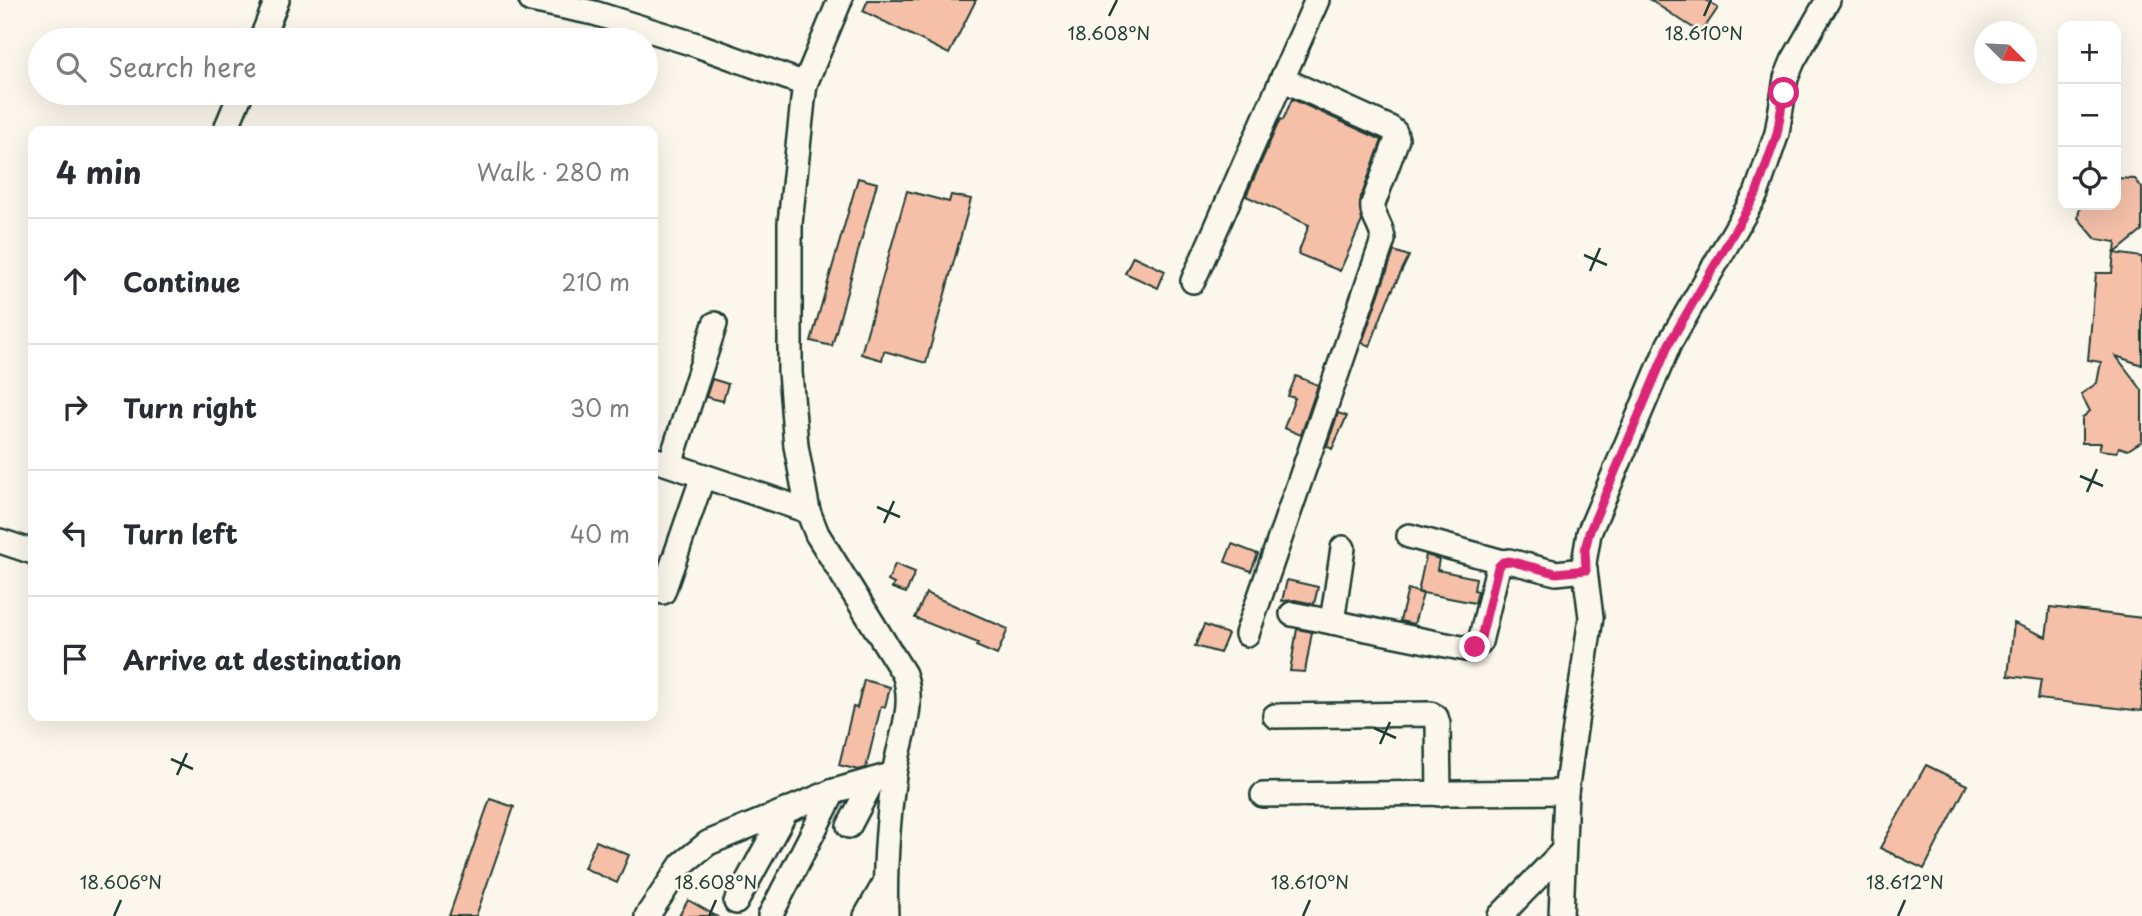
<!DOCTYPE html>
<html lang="en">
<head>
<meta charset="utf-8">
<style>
  :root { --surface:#fff; --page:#f2f2f3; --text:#2b2b33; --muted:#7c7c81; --line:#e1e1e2 }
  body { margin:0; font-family:"Playpen Sans",sans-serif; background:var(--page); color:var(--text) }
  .controls { position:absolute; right:21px; top:21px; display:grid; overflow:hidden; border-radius:14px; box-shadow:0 7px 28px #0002 }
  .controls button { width:63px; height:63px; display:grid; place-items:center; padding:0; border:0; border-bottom:2px solid var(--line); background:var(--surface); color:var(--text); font:35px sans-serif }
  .compass { position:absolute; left:1974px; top:21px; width:63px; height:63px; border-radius:50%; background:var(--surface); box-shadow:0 7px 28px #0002; rotate:114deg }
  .stop { position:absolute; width:21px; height:21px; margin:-16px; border:5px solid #db2777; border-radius:50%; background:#fff }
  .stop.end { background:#db2777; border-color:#fff; box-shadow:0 2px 7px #0008 }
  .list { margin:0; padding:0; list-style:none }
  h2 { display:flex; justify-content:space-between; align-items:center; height:91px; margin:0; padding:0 28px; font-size:30px }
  h2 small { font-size:23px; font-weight:400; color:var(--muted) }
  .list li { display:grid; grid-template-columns:46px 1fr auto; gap:21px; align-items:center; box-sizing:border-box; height:126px; padding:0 28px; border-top:2px solid var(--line) }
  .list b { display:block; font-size:26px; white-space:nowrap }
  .list em { font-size:23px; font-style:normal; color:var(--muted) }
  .icon { flex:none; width:38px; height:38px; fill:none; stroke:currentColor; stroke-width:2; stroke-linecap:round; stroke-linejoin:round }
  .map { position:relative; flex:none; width:2142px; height:916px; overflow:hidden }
  .search { position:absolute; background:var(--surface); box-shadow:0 7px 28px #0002; left:28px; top:28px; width:630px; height:77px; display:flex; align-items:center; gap:18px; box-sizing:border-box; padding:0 24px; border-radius:38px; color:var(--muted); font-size:26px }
  .panel { position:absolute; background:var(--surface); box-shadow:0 7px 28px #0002; left:28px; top:126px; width:630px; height:595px; border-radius:14px }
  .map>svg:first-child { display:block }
  .building { fill:#f5bfa8; stroke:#1f3d34; stroke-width:2 }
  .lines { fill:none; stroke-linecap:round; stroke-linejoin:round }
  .minor-casing { stroke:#1f3d34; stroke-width:28 }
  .minor { stroke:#fbf7ec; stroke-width:23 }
  .route { stroke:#db2777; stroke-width:9 }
  .ticks { fill:none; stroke:#1f3d34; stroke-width:2.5 }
  .ticks-label { font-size:18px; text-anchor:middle; fill:#1f3d34; stroke:#fbf7ec; stroke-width:5; stroke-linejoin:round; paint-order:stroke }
</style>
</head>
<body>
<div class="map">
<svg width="2142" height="916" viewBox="0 0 2142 916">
  <rect width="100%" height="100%" fill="#fbf7ec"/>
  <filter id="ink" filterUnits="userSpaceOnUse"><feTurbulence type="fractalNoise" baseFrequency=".0143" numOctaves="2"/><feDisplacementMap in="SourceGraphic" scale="14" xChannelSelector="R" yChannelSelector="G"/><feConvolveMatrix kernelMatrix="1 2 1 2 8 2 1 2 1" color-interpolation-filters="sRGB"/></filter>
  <g filter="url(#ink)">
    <g class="building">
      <path d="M 868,0 L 976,0 L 949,54 L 863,11 Z"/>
      <path d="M 1650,0 L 1706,0 L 1718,8 L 1701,33 Z"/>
      <path d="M 1292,99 L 1382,140 L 1360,200 L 1362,221 L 1340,271 L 1298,254 L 1309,225 L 1246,196 L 1280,119 L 1283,120 Z"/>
      <path d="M 858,178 L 877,183 L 832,346 L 811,341 Z"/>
      <path d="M 2116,178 L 2135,179 L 2142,188 L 2142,231 L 2115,253 L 2116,242 L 2096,239 L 2078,218 L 2080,205 L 2116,205 Z"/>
      <path d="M 907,191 L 949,202 L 951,195 L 971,199 L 926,363 L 884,351 L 882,360 L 861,354 Z"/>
      <path d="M 1394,251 L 1409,256 L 1388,299 L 1370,346 L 1362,343 Z"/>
      <path d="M 2114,253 L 2142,257 L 2142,365 L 2116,356 L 2142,390 L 2142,441 L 2128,450 L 2119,447 L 2117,452 L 2099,450 L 2101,443 L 2082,443 L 2082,418 L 2090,411 L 2081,394 L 2097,383 L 2101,362 L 2088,360 L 2096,273 L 2112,273 Z"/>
      <path d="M 1133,256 L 1165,271 L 1158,288 L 1125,273 Z"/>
      <path d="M 1296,376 L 1318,385 L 1301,435 L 1284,428 L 1295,398 L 1288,396 Z"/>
      <path d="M 712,379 L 728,384 L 723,401 L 706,397 Z"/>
      <path d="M 1338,413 L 1347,416 L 1332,449 L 1327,446 Z"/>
      <path d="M 1232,544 L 1258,554 L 1251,571 L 1225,562 Z"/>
      <path d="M 1426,555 L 1439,559 L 1437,570 L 1476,578 L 1474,590 L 1478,591 L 1475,603 L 1418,592 Z"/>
      <path d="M 895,564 L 915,572 L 906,593 L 892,588 L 894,584 L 888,581 Z"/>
      <path d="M 1287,580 L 1318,587 L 1314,604 L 1295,600 L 1282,601 Z"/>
      <path d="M 1408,589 L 1423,594 L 1414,624 L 1400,621 Z"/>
      <path d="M 926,593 L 1008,629 L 997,655 L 976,646 L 978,643 L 915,618 Z"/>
      <path d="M 2050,607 L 2142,618 L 2142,711 L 2038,699 L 2041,680 L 2008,676 L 2014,623 L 2046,637 Z"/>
      <path d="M 1204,625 L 1228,634 L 1220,653 L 1195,646 Z"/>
      <path d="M 1297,629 L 1312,632 L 1305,672 L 1290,671 Z"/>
      <path d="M 864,680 L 890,687 L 885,707 L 881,706 L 866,768 L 858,770 L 839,765 L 853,707 L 857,708 Z"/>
      <path d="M 1926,765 L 1967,785 L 1924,869 L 1880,848 Z"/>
      <path d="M 490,799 L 514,807 L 476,916 L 449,916 Z"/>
      <path d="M 596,841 L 629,855 L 617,883 L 584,868 Z"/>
      <path d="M 688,900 L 716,916 L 679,916 Z"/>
    </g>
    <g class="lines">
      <g class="minor-casing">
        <g id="minor">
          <path d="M 531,0 L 594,13 L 697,45 L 805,84"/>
          <path d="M 840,0 L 805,84 L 803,100 L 790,223 L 790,372 L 796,446 L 808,511 L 817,534 L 904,674 C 916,707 899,741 894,775 C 888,821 884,869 886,916"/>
          <path d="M 261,40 L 277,0"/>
          <path d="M 225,131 L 241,93"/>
          <path d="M 1193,281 L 1317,0"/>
          <path d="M 653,459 L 808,511"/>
          <path d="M 670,464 L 715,324"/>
          <path d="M 1409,536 L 1503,562"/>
          <path d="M 0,541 L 33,552"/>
          <path d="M 663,592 L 703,476"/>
          <path d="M 1292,614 L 1466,649 L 1475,647 L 1480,642 L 1498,567 L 1503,562 L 1509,561 L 1556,573 L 1585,570"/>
          <path d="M 1332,622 L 1343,548"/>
          <path d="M 1247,634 L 1383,240 C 1383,226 1371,217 1373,204 L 1397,139 L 1395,132 L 1390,128 L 1282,79"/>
          <path d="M 1275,716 L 1431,714 L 1436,717 L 1438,724 L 1439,794"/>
          <path d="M 1263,795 L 1566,792"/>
          <path d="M 849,826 L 873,780"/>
          <path d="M 736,902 L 786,811"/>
          <path d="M 647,916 L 682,864 L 708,843 L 834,791 L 894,774"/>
          <path d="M 770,916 L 834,791"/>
          <path d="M 866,916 L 885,883"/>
          <path d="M 1500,916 L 1562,852"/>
          <path d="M 1561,916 L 1566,792 L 1591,617 L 1584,563 L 1589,533 L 1669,344 L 1756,194 L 1777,133 L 1786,78 L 1793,61 L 1828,0"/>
        </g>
      </g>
      <use href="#minor" class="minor"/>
    </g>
  </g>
  <g class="lines" filter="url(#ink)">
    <path class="route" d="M 1475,647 L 1480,642 L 1498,567 L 1503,562 L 1509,561 L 1556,573 L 1586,570 L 1585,550 L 1589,533 L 1669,344 L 1756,194 L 1777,134 L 1784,93"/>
  </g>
  <path class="ticks" d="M 1109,16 L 1117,0M 1704,16 L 1711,0M 1584,255 L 1607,265M 1590,271 L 1600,248M 2080,476 L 2103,486M 2087,492 L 2097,469M 877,507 L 900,517M 884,523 L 894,501M 1374,728 L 1396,738M 1380,744 L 1390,722M 171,759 L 193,769M 177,775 L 187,753M 114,916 L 121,900M 709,916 L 716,900M 1303,916 L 1310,900M 1898,916 L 1905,900"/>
  <g class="ticks-label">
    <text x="1109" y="40">18.608°N</text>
    <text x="1704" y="40">18.610°N</text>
    <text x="121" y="889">18.606°N</text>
    <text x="716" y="889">18.608°N</text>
    <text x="1310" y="889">18.610°N</text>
    <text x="1905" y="889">18.612°N</text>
  </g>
</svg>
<div class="controls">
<button>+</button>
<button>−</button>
<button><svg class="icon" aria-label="locate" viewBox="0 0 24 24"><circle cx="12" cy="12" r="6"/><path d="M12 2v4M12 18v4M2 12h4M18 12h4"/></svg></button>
</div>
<svg class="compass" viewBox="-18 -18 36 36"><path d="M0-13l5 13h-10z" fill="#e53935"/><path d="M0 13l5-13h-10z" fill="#7c7c81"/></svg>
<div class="stop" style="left:1784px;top:93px"></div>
<div class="stop end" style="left:1475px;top:647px"></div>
<div class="search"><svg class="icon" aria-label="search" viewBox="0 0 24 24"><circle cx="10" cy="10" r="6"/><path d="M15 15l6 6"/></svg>Search here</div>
<section class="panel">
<h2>4 min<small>Walk · 280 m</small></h2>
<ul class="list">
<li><svg class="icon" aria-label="ahead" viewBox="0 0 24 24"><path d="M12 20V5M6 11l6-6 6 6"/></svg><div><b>Continue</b></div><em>210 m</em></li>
<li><svg class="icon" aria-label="right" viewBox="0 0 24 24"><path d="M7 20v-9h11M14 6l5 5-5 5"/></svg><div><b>Turn right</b></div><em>30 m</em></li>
<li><svg class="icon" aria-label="left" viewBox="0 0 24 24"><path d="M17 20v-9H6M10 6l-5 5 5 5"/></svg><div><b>Turn left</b></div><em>40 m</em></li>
<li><svg class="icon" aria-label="arrive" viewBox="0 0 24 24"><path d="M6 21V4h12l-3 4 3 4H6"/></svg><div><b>Arrive at destination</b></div></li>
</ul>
</section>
</div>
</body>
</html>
